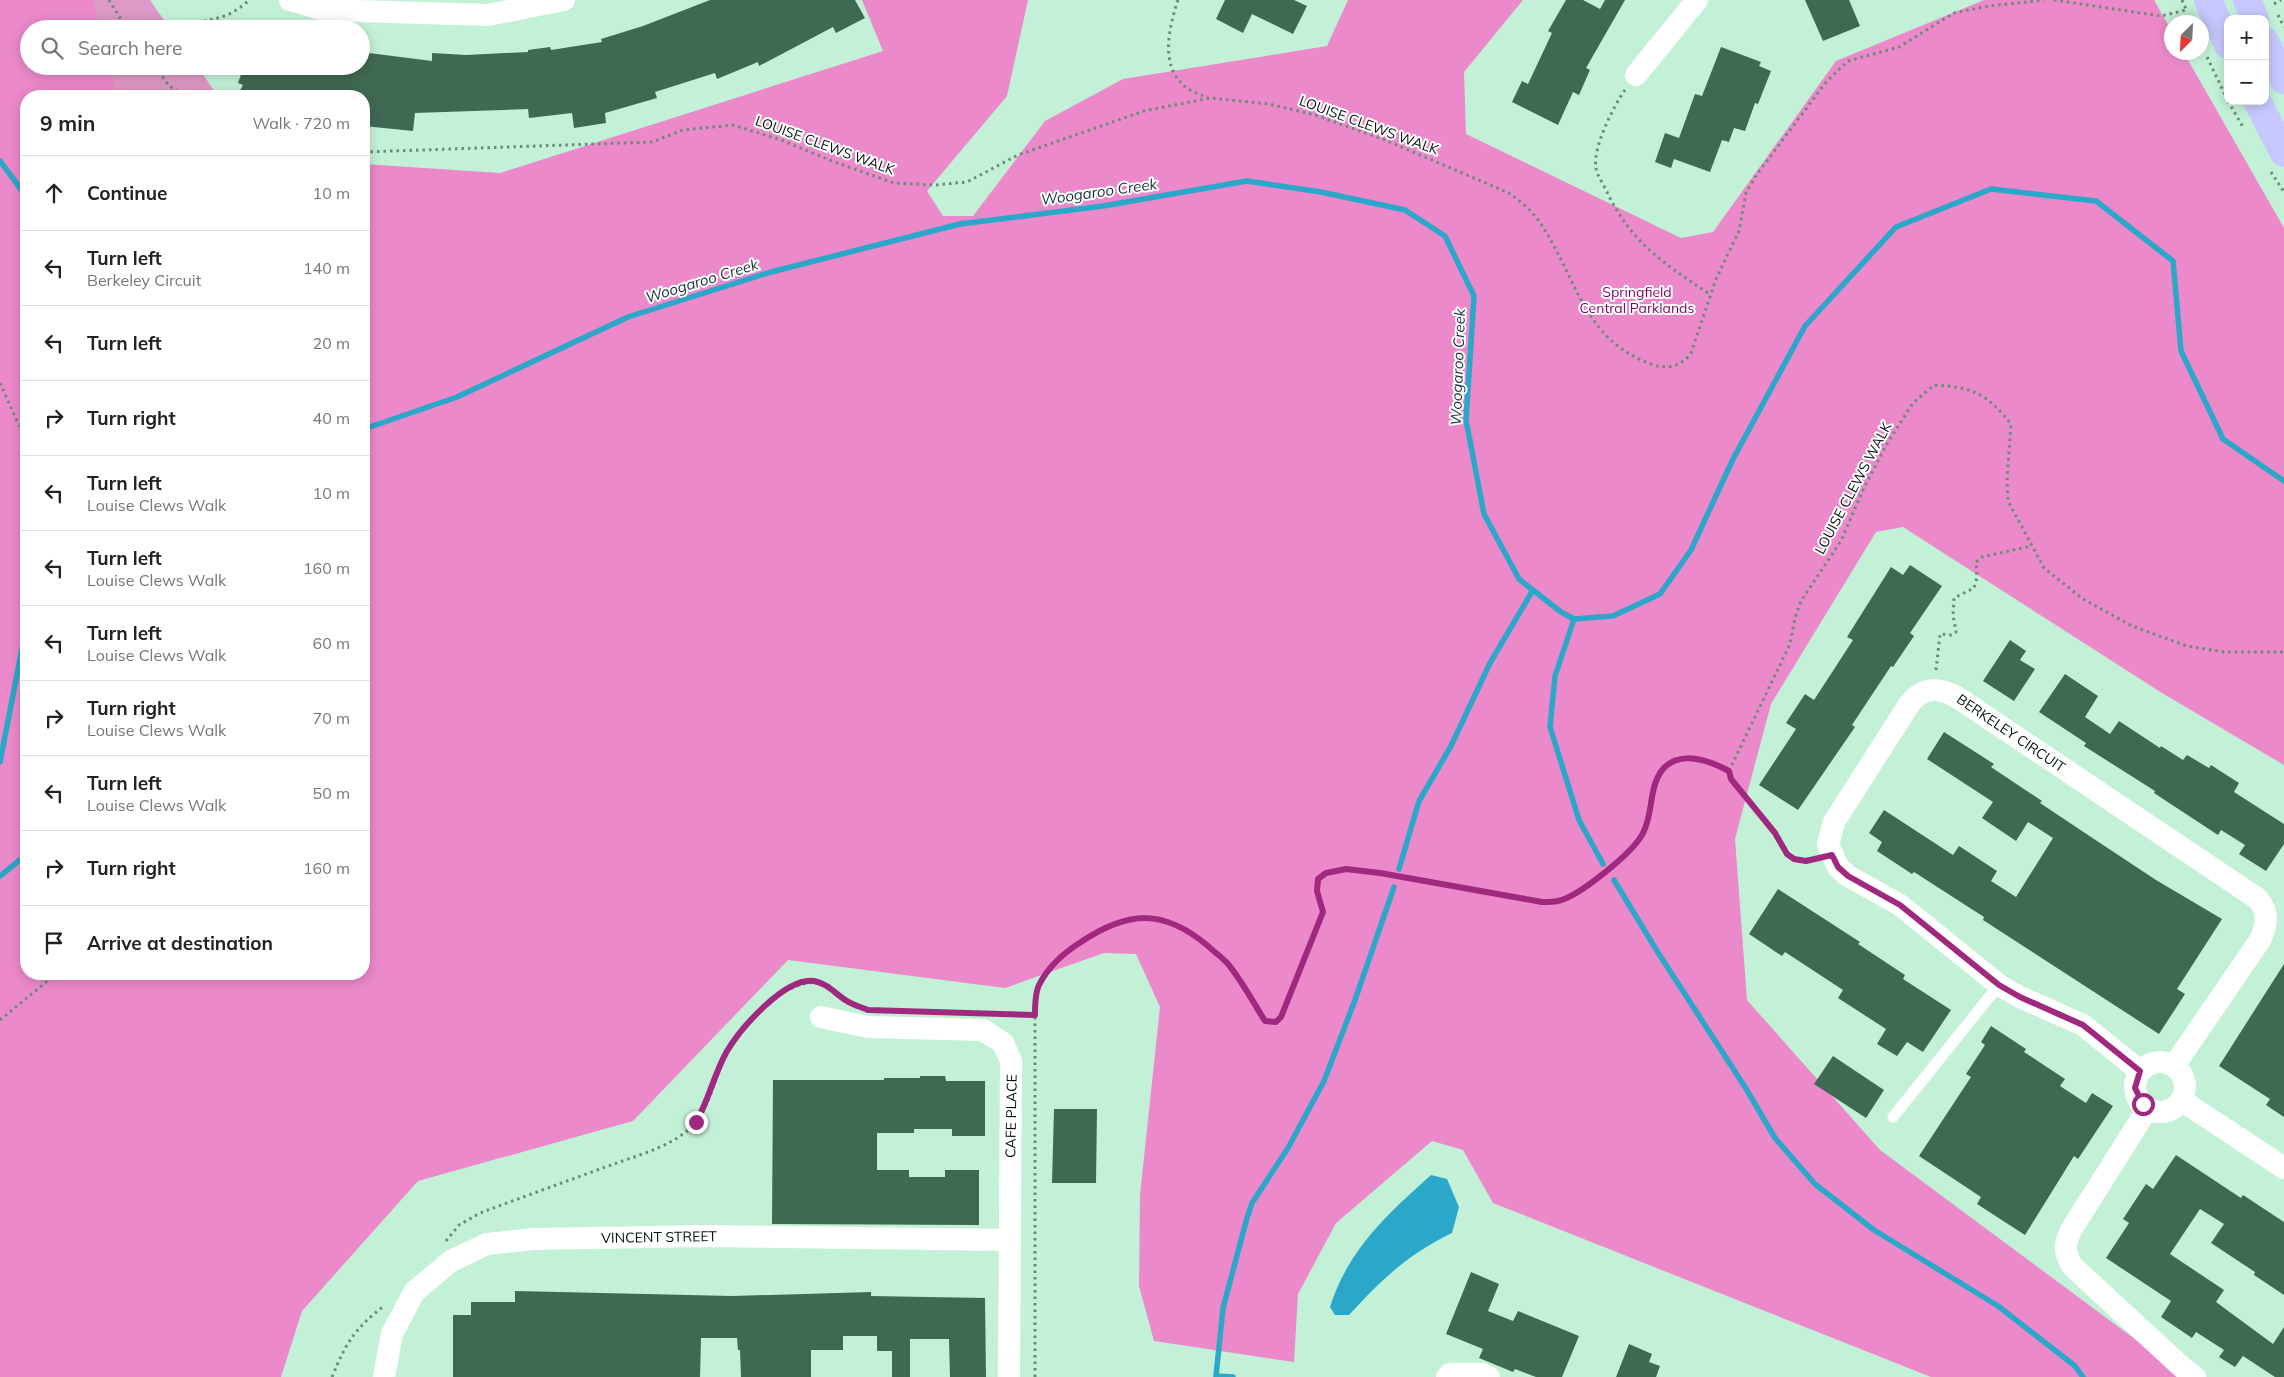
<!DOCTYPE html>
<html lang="en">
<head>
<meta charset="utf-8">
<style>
  :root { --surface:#fff; --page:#f2f2f2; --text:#222; --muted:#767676; --line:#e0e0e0 }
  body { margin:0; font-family:Mulish,sans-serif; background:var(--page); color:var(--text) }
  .controls { position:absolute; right:15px; top:15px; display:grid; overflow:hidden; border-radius:10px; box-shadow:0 2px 12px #0003 }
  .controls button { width:45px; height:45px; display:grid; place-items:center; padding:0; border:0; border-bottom:1px solid var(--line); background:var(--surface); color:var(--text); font:25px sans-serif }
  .compass { position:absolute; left:2164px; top:15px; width:45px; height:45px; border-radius:50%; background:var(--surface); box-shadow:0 2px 12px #0003; rotate:204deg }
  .stop { position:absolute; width:15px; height:15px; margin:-11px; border:4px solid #a0287f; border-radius:50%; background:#fff }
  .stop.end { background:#a0287f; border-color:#fff; box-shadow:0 1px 5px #0008 }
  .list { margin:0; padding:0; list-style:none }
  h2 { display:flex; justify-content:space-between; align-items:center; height:65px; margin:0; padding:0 20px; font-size:21px }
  h2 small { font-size:16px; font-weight:400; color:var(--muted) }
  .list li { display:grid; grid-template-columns:32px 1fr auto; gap:15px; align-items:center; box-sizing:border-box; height:75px; padding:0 20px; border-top:1px solid var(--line) }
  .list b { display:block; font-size:19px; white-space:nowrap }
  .list p { margin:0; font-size:16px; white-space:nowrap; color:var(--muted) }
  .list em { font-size:16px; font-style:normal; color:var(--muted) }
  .icon { flex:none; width:28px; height:28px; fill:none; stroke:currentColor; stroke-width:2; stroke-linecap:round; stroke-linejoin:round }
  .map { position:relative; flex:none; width:2284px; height:1377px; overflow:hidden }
  .search { position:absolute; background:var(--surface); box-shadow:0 2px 12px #0003; left:20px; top:20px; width:350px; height:55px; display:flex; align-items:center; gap:12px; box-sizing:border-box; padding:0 18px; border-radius:28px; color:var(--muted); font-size:19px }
  .panel { position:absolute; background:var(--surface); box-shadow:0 2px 12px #0003; left:20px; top:90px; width:350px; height:890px; border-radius:20px }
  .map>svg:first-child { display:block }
  .green { fill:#df99c6 }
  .forest { fill:#eb89ca }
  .water { fill:#2aa7c9 }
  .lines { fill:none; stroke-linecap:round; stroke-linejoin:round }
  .stream { stroke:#2aa7c9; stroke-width:5.5 }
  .building { fill:#3f6953 }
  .path { stroke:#6b8a79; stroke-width:3; stroke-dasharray:2.5 4; stroke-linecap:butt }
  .service { stroke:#fff; stroke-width:11 }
  .minor { stroke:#fff; stroke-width:22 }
  .primary { stroke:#c7c9fe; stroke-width:28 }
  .route { stroke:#a0287f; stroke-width:6 }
  .labels { text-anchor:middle; stroke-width:4; stroke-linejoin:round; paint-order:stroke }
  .street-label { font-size:14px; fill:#03120a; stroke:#fff }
  .park-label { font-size:14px; fill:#7f0163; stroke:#fff }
  .water-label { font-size:15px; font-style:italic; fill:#18323a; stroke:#fff }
</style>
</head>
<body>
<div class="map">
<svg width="2284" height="1377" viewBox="0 0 2284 1377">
  <rect width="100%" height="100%" fill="#c3f1d8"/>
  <path class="green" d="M 0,0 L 150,0 L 170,29 L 29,29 L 29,66 L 197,66 L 218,96 L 26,96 L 26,701 Z"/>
  <path class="forest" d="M 0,0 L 93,0 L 100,29 L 29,29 L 29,66 L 109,66 L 117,96 L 26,96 L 26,974 L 364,974 L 364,164 L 500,173 L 883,51 L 862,0 L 1028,0 L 1007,96 L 927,191 L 943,216 L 973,216 L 1045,121 L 1123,79 L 1327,46 L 1348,0 L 1523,0 L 1464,72 L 1466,134 L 1681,238 L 1713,232 L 1836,61 L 1984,0 L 2154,0 L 2171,30 L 2172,52 L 2184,53 L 2284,228 L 2284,765 L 2162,693 L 1903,527 L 1876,532 L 1771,704 L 1735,839 L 1747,1000 L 1880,1150 L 2186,1377 L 1931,1377 L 1493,1203 L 1463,1150 L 1432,1141 L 1336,1223 L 1298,1294 L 1294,1362 L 1154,1341 L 1139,1286 L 1140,1195 L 1160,1007 L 1136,954 L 1104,953 L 1005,988 L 788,960 L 633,1121 L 418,1181 L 302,1311 L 281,1377 L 0,1377 Z"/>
  <path class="water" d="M 1431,1175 L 1447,1179 L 1459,1207 L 1452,1233 C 1408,1254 1381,1280 1349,1315 L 1335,1315 L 1330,1307 C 1349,1248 1387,1215 1431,1175 Z"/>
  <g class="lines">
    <g class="stream">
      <path d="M 0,161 L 26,196"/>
      <path d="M 364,429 L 457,397 L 628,317 L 771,272 L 960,224 L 1103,206 L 1247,181 L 1321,192 L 1405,210 L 1445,236 L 1474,296 L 1466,420 L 1484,514 L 1519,579 L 1561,612 L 1574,619 L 1613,616 L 1660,594 L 1691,550 L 1733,459 L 1805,326 L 1896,227 L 1991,189 L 2096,201 L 2173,261 L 2181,351 L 2223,439 L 2284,481"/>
      <path d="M 1574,619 L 1555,676 L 1550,727 L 1579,820 L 1603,864"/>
      <path d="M 0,762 L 26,628"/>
      <path d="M 1399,869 L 1419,801 L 1451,746 L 1490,663 L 1533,590"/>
      <path d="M 0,876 L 26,855"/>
      <path d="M 1614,880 L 1657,951 L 1745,1087 L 1775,1138 L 1815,1184 L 1874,1230 L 1998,1306 L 2075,1366 L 2083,1377"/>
      <path d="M 1233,1377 L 1216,1376 L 1223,1308 L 1247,1218 L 1252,1203 L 1288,1148 L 1324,1081 L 1355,1000 L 1394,887"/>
    </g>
  </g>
  <g class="building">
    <path d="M 710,0 L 855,0 L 865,18 L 836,33 L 833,27 L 759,66 L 758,62 L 717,79 L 715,73 L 655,92 L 657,98 L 605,113 L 606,123 L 574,128 L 572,113 L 529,118 L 528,109 L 415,113 L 413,131 L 364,126 L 364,96 L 237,96 L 243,85 L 238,83 L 244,66 L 361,66 L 361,52 L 432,61 L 432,53 L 466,55 L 528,52 L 528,50 L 550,47 L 551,50 L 602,42 L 601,39 L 643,26 Z"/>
    <path d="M 1225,0 L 1294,0 L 1307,6 L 1293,34 L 1252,14 L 1243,33 L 1216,19 Z"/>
    <path d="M 1566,0 L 1583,0 L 1600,9 L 1605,0 L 1625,0 L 1586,68 L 1590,70 L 1579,95 L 1573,92 L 1558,125 L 1512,102 L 1522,81 L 1528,84 L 1552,33 L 1548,31 Z"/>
    <path d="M 1805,0 L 1849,0 L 1860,26 L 1823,41 Z"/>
    <path d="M 1721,47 L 1761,62 L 1759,66 L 1771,71 L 1758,104 L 1755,103 L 1745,131 L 1734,128 L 1729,142 L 1722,140 L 1710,172 L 1674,159 L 1671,168 L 1655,162 L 1665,133 L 1679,138 L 1695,94 L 1702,96 Z"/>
    <path d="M 1910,565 L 1942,586 L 1910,633 L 1914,636 L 1893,667 L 1891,666 L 1852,725 L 1855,727 L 1798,810 L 1759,785 L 1796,729 L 1786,723 L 1805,694 L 1814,700 L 1853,640 L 1847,637 L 1891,567 L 1903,575 Z"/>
    <path d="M 2010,640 L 2026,651 L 2020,660 L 2035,669 L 2014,701 L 1983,681 Z"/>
    <path d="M 2065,674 L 2098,696 L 2085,717 L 2110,734 L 2119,721 L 2160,748 L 2161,746 L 2183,760 L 2187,755 L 2209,768 L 2211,765 L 2239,783 L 2234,792 L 2284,824 L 2284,844 L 2266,871 L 2239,854 L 2245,845 L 2221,830 L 2218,835 L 2154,793 L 2155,791 L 2084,746 L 2086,743 L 2039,712 Z"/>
    <path d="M 1944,732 L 1994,764 L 1991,767 L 2042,801 L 2040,803 L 2088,835 L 2156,880 L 2222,919 L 2177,989 L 2185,994 L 2159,1034 L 1983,920 L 1984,917 L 1914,872 L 1912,874 L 1877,851 L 1882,842 L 1869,833 L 1884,810 L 1953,855 L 1959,846 L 1997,871 L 1991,881 L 2016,897 L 2053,838 L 2028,822 L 2016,841 L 1982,818 L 1993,802 L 1927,759 Z"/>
    <path d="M 1778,889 L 1860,942 L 1858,944 L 1905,975 L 1903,979 L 1951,1010 L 1923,1052 L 1907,1042 L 1897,1056 L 1877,1044 L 1886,1029 L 1838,998 L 1843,990 L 1785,952 L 1782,956 L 1749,934 Z"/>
    <path d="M 2284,964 L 2284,1117 L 2266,1105 L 2270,1099 L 2219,1066 Z"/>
    <path d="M 1991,1026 L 2026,1049 L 2024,1052 L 2065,1079 L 2060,1086 L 2086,1103 L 2092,1093 L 2113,1106 L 2078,1159 L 2074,1156 L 2025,1235 L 1977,1204 L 1981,1197 L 1919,1156 L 1971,1077 L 1966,1074 L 1985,1045 L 1981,1042 Z"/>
    <path d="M 1833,1056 L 1884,1090 L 1866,1118 L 1814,1084 Z"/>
    <path d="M 920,1076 L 945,1076 L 946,1081 L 985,1081 L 985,1136 L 952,1136 L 952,1129 L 914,1129 L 914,1133 L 877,1133 L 877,1170 L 909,1170 L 909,1177 L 945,1177 L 945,1170 L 979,1170 L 979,1225 L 772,1224 L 773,1080 L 884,1080 L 884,1078 L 920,1078 Z"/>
    <path d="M 1054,1109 L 1097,1109 L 1096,1183 L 1052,1183 Z"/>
    <path d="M 2176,1155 L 2241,1198 L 2243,1195 L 2284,1222 L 2284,1295 L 2254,1275 L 2255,1272 L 2211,1243 L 2224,1224 L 2200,1209 L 2170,1254 L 2224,1290 L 2216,1302 L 2273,1344 L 2284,1327 L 2284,1377 L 2275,1377 L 2243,1356 L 2235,1367 L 2219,1357 L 2224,1350 L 2196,1332 L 2192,1338 L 2161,1317 L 2171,1301 L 2106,1258 L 2129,1223 L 2123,1219 L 2146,1184 L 2153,1189 Z"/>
    <path d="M 1471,1272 L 1499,1284 L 1488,1311 L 1513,1321 L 1518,1311 L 1579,1336 L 1562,1377 L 1536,1377 L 1515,1369 L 1513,1372 L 1479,1358 L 1483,1349 L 1446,1334 Z"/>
    <path d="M 515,1291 L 732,1296 L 871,1292 L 871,1296 L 985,1298 L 986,1377 L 950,1377 L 949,1339 L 910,1339 L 910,1377 L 892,1377 L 892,1351 L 877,1351 L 877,1336 L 843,1336 L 843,1350 L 811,1350 L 811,1377 L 741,1377 L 740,1350 L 738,1350 L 737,1338 L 701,1338 L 700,1377 L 453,1377 L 453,1315 L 471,1315 L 471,1302 L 515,1302 Z"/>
    <path d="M 1629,1344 L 1652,1354 L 1649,1362 L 1660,1366 L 1656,1377 L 1616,1377 Z"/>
  </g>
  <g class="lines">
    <g class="path">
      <path d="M 109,0 L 127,29"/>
      <path d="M 1178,0 C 1165,39 1158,85 1208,97"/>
      <path d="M 2054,0 L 2161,16 L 2186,10"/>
      <path d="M 2182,0 L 2186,9"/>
      <path d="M 2274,4 L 2281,0"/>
      <path d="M 2278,15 L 2284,27"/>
      <path d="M 186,29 C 198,20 212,21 227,15 C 235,12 243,5 250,0"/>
      <path d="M 2207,57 L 2228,101"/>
      <path d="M 155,66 L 169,86 L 186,96"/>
      <path d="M 1625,90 C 1614,105 1592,149 1596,168 C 1597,176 1604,185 1607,192 C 1631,243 1666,265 1711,295"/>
      <path d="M 2228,101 L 2243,127"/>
      <path d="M 364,152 L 652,142 L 683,130 L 733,125 L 781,140 L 832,161 L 894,183 L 935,185 L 967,182 L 1018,155 L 1144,111 L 1210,98 L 1269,104 L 1315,115 L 1385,140 L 1509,193 C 1520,201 1531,210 1539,221 C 1577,276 1582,341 1654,365 C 1668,370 1683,365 1691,353 L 1716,279 L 1739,231 L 1746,193 L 1757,174 L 1827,81 L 1848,61 L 1899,47 L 1954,13 L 1989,6 L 2044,0"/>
      <path d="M 2271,172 L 2284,192"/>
      <path d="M 0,383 L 26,441"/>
      <path d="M 1936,670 L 1940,634 L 1951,635 L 1956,632 L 1953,615 L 1954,598 L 1974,588 L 1977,577 L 1976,562 L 1982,557 L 2031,546"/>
      <path d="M 1729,771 L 1790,644 L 1795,618 L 1801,601 L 1841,541 L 1863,490 L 1885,447 L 1913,403 L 1934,385 C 1973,387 1987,394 2011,424 L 2007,480 L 2008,501 L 2044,568 L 2083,599 L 2132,626 L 2187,646 L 2224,652 L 2284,652"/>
      <path d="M 1729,771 L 1731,779 L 1775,833 L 1787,855 L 1794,859 L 1814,859"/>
      <path d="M 995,1013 L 1035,1015"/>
      <path d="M 0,1020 L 56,974"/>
      <path d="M 446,1241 L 459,1225 L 480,1213 C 523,1197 567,1181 611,1165 C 636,1156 666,1148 687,1131 C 709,1113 714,1079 726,1054 C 740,1026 789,973 824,984 C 833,986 839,996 848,1001"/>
      <path d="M 332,1377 C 346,1343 354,1329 384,1306"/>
      <path d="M 1035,1377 L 1035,1001 C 1040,974 1060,955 1083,940 C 1103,927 1129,914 1154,917 C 1177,920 1212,946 1227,963 C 1242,980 1253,1002 1265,1021 L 1276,1022 L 1281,1017 L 1323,912 L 1317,891 L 1318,879 L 1326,873 L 1346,869 L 1380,873 L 1542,902 C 1547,902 1553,902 1558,901 C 1578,897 1634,852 1643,833 C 1651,818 1650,800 1655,784 C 1667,747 1703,757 1729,771"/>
    </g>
    <path class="service" d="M 1893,1117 L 1999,985"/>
    <g class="minor">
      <path d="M 290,0 L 324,10 L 488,15 L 564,0"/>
      <path d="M 1636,75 L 1697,0"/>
      <path d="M 821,1017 L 868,1027 L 983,1030 L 1003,1043 L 1011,1061 L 1009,1377"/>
      <circle cx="2160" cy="1087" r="25"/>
      <path d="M 2140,1071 L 2083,1025 L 2020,997 L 1999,985 L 1900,905 L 1848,876 L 1838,867 L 1828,844 L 1834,822 L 1910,703 C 1925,685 1941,688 1960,699 L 2258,899 C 2269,912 2267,925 2260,940 L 2174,1066"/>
      <path d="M 2181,1100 L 2284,1168"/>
      <path d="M 2148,1108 L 2071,1230 C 2064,1245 2064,1251 2072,1266 L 2184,1369 L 2195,1377"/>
      <path d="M 384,1377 L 392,1334 L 414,1292 L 451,1261 L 487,1244 L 534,1239 L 707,1236 L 1010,1240"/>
      <path d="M 1447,1377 L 1450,1374 L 1482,1374 L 1489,1377"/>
    </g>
    <g class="primary">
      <path d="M 2208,0 L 2228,45"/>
      <path d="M 2247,0 L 2255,19"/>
      <path d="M 2265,41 L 2284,80"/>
      <path d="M 2257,101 L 2284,153"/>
    </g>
  </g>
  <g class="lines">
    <path class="route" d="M 696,1122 C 709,1100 714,1074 727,1051 C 741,1028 785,977 814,981 C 829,984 835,994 847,1001 C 853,1005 861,1007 868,1010 L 1035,1015 C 1035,1006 1035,993 1039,985 C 1048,967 1065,952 1081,942 C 1128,911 1163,908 1208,946 C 1214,952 1222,957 1228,964 C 1242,981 1253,1002 1265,1021 L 1276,1022 L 1281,1017 L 1323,912 L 1317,891 L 1318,879 L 1326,873 L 1346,869 L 1380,873 L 1542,902 C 1547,902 1553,902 1558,901 C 1578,897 1634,852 1643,833 C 1651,818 1650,800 1655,784 C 1667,747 1703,757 1729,771 L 1731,779 L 1775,833 L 1787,854 L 1794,859 L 1806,861 L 1832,855 L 1838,867 L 1848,876 L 1900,905 L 1999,985 L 2020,997 L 2083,1025 L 2140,1071 L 2135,1088 L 2143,1104"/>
  </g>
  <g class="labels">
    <g class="street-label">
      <text transform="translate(1369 125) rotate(20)" y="5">LOUISE CLEWS WALK</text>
      <text transform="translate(825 145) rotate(20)" y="5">LOUISE CLEWS WALK</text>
      <text transform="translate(1853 488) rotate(-62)" y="5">LOUISE CLEWS WALK</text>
      <text transform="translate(2011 733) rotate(34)" y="5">BERKELEY CIRCUIT</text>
      <text transform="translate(1011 1116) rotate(-89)" y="5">CAFE PLACE</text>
      <text transform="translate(659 1237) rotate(-1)" y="5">VINCENT STREET</text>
    </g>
    <g class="park-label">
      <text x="1637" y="297">Springfield<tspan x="1637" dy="16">Central Parklands</tspan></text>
    </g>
    <g class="water-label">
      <text transform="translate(1099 192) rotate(-8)" y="5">Woogaroo Creek</text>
      <text transform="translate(702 281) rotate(-17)" y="5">Woogaroo Creek</text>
      <text transform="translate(1458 367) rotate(-88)" y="5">Woogaroo Creek</text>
    </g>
  </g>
</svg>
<div class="controls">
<button>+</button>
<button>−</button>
</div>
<svg class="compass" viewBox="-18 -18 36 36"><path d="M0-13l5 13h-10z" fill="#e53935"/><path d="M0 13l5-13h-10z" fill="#767676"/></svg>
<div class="stop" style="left:2143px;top:1104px"></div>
<div class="stop end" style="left:696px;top:1122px"></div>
<div class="search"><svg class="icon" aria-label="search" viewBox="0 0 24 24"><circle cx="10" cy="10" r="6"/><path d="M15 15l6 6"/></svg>Search here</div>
<section class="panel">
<h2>9 min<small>Walk · 720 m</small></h2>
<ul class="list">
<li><svg class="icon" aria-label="ahead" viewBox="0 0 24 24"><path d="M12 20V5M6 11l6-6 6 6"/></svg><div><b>Continue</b></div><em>10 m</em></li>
<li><svg class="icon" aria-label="left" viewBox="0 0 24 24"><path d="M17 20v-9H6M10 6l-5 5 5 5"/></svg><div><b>Turn left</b><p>Berkeley Circuit</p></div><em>140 m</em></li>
<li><svg class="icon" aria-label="left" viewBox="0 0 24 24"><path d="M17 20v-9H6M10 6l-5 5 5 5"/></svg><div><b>Turn left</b></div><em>20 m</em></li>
<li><svg class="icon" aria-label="right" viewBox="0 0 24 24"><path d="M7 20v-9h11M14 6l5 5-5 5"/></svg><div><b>Turn right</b></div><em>40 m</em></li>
<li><svg class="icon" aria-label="left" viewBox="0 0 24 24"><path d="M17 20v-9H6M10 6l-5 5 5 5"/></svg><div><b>Turn left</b><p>Louise Clews Walk</p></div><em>10 m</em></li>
<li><svg class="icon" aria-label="left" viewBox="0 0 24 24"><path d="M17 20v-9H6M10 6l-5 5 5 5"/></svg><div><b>Turn left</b><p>Louise Clews Walk</p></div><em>160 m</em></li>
<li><svg class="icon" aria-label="left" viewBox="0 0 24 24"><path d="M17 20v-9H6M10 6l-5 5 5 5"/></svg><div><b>Turn left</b><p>Louise Clews Walk</p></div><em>60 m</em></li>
<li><svg class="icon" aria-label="right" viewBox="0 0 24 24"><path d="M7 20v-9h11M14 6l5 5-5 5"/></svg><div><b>Turn right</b><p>Louise Clews Walk</p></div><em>70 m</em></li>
<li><svg class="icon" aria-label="left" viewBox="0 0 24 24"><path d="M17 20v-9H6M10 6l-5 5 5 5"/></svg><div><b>Turn left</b><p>Louise Clews Walk</p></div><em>50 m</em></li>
<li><svg class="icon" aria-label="right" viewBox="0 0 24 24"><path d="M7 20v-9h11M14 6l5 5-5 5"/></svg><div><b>Turn right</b></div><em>160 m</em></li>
<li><svg class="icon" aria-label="arrive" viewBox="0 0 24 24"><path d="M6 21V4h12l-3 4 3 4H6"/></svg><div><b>Arrive at destination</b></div></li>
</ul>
</section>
</div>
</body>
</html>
